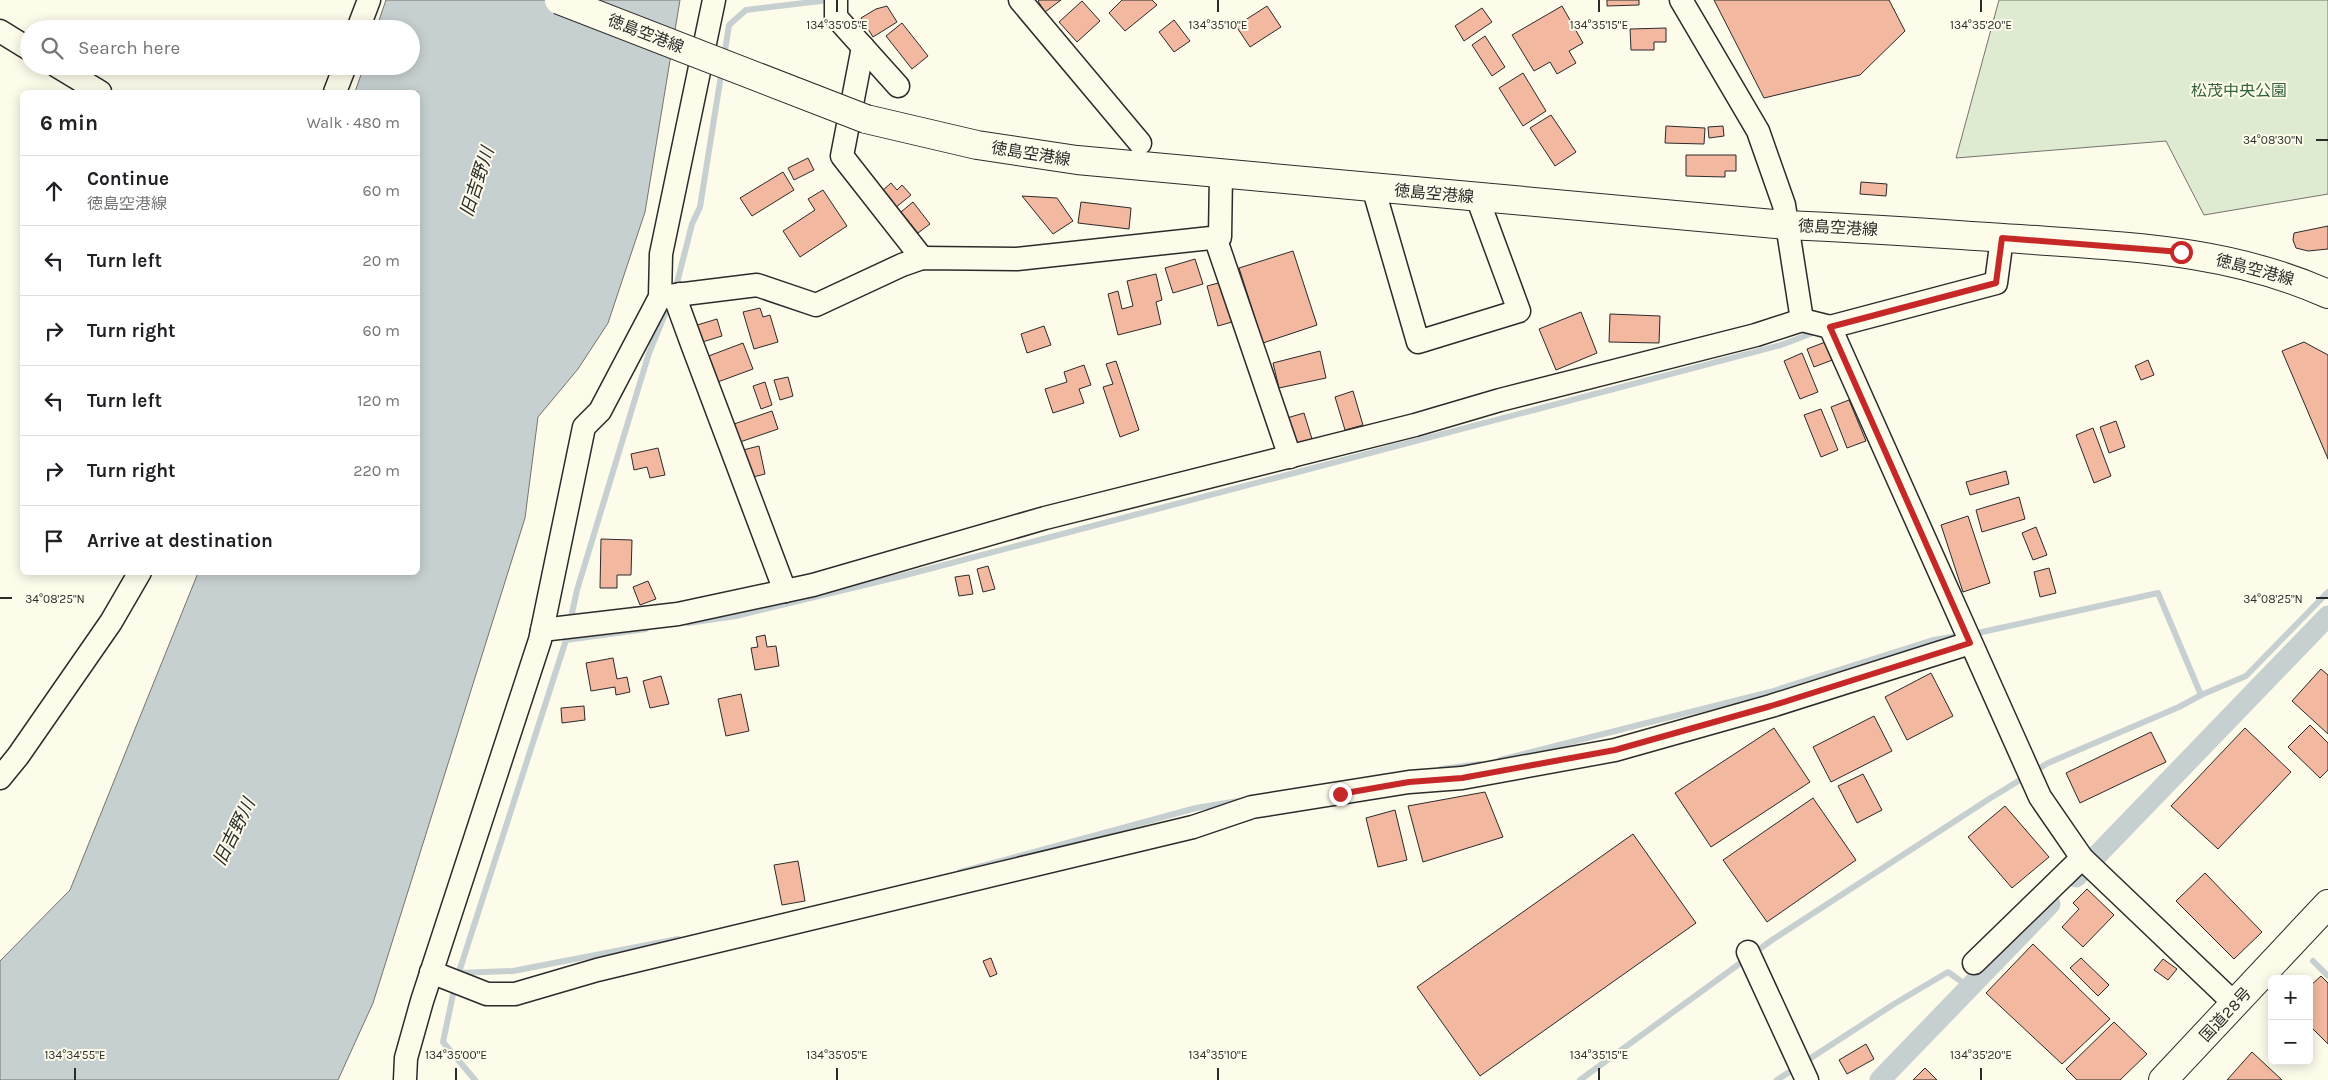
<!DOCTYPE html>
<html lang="en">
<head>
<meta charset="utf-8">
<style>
  :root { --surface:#fff; --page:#f2f2f2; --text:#202124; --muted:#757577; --line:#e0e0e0 }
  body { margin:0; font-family:Karla,"Noto Sans JP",sans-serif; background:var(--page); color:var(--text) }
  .controls { position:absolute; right:15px; bottom:15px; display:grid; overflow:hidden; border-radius:8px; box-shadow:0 2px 12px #0003 }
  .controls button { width:45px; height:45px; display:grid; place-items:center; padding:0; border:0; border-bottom:1px solid var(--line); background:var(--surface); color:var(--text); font:25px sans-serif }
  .stop { position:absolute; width:15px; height:15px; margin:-11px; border:4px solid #c62828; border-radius:50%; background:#fff }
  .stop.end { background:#c62828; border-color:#fff; box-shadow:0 1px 5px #0008 }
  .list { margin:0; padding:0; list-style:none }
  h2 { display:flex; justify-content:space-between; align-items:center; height:65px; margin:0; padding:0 20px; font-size:21px }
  h2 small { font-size:16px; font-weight:400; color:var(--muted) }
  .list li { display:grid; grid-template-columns:32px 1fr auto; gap:15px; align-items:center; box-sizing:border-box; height:70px; padding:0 20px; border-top:1px solid var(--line) }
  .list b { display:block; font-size:19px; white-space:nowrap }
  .list p { margin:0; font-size:16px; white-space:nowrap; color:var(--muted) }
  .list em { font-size:16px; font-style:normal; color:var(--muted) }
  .icon { flex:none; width:28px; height:28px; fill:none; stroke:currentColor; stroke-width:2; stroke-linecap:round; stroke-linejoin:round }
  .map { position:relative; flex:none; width:2328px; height:1080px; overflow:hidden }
  .search { position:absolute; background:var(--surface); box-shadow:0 2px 12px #0003; left:20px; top:20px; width:400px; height:55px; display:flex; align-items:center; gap:12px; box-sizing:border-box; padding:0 18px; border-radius:28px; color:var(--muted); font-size:19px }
  .panel { position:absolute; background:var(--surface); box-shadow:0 2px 12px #0003; left:20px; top:90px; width:400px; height:485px; border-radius:8px }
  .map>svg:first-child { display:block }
  .green { fill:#deebd1; stroke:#74746e }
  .water { fill:#c7d0d0; stroke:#74746e }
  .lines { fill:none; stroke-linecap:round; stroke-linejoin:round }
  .stream { stroke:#c7d0d0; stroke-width:6 }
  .canal { stroke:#c7d0d0; stroke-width:21 }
  .building { fill:#f2b8a0; stroke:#2b2b2b }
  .minor-casing { stroke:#2b2b2b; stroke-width:25 }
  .major-casing { stroke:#2b2b2b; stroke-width:30 }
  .highway-casing { stroke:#2b2b2b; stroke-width:30 }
  .minor { stroke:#fdfbea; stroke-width:22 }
  .major { stroke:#fdfbea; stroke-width:28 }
  .highway { stroke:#fdfbea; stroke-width:28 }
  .major-bridge-casing { stroke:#2b2b2b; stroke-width:30; stroke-linecap:butt }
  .major-bridge { stroke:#fdfbea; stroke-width:28 }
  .route { stroke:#c62828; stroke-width:6 }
  .ticks { fill:none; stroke:#2b2b2b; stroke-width:2 }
  .labels { text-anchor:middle; stroke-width:4; stroke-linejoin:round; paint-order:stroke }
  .street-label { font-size:16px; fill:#2b2b2b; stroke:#fdfbea }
  .park-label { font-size:16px; fill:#34623c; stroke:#fdfbea }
  .water-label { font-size:18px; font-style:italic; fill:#2b2b2b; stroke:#fdfbea }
  .ticks-label { font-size:12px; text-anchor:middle; fill:#2b2b2b; stroke:#fdfbea; stroke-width:4; stroke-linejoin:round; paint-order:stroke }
</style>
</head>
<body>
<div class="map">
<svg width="2328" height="1080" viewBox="0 0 2328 1080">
  <rect width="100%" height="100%" fill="#fdfbea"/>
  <path class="green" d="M 1999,0 L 2328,0 L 2328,194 L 2204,215 L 2166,141 L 1956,158 Z"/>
  <path class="water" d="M 386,0 L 680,0 L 645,212 L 608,323 L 578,369 L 538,417 L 525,518 L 373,1003 L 338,1080 L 0,1080 L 0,961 L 70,890 L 198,573 L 418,572 L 418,92 L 355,92 L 364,66 L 411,66 L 411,29 L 376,29 Z"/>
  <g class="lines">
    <g class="stream">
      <path d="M 724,57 L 729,25 L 746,10 L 829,0"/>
      <path d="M 675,291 L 692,224 L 700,207 L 722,69"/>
      <path d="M 570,622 L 577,590 L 649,353 L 670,302"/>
      <path d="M 688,623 L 736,616 L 902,576 L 1781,345 L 1818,331"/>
      <path d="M 1973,634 L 2158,593 L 2201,695 L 2246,676 L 2328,592"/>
      <path d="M 1500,760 L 1770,692 L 1933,640 L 1958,636"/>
      <path d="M 1441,769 L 1480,764"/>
      <path d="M 960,872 L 1196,808 L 1238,801"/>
      <path d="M 2313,961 L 2328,976"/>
      <path d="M 458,973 L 513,971 L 678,939"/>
      <path d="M 458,975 L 566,640 L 646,629"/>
      <path d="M 455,985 L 443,1042 L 475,1080"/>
      <path d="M 1580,1080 L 1772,940 L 1989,799 L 2048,763 L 2179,707 L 2201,695"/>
      <path d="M 1777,1080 L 1894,1004 L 1948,972 L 1969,987"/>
    </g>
    <g class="canal">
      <path d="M 2076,877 L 2328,616"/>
      <path d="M 1880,1080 L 2050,904"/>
    </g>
  </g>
  <g class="building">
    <path d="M 1039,0 L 1061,0 L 1045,12 L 1038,1 Z"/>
    <path d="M 1122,0 L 1152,0 L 1157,5 L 1125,31 L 1109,13 Z"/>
    <path d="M 1607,0 L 1639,0 L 1639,5 L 1607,6 Z"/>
    <path d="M 1714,0 L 1889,0 L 1905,31 L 1860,75 L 1764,98 Z"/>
    <path d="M 1082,1 L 1100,21 L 1077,42 L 1059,22 Z"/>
    <path d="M 887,6 L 897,22 L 873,37 L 861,18 L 876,9 Z"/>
    <path d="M 1267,6 L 1281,27 L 1250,47 L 1236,26 Z"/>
    <path d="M 1562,6 L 1583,43 L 1569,51 L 1576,63 L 1557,74 L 1550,62 L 1534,71 L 1512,35 Z"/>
    <path d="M 1482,8 L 1492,22 L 1464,41 L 1455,26 Z"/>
    <path d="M 1174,20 L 1190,41 L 1174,52 L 1159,32 Z"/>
    <path d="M 902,23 L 928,56 L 912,69 L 886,36 Z"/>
    <path d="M 1666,28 L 1666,42 L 1654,42 L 1654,50 L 1631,50 L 1630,29 Z"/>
    <path d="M 1485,36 L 1505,67 L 1492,76 L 1472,45 Z"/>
    <path d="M 1523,73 L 1546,111 L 1523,126 L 1499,88 Z"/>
    <path d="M 1551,115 L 1576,152 L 1555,166 L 1530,128 Z"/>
    <path d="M 1666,126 L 1705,128 L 1704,144 L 1665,143 Z"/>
    <path d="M 1723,126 L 1724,136 L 1709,138 L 1708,127 Z"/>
    <path d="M 1686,155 L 1736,155 L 1736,171 L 1725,171 L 1725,177 L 1686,176 Z"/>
    <path d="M 808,158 L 814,170 L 794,180 L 788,168 Z"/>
    <path d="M 783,172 L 794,190 L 752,216 L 740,198 Z"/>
    <path d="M 1861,182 L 1887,184 L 1886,196 L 1860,194 Z"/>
    <path d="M 891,183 L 897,190 L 902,185 L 911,195 L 895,208 L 881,192 Z"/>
    <path d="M 823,190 L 847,226 L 800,257 L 783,231 L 815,210 L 808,199 Z"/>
    <path d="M 1022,196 L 1057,198 L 1073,221 L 1053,234 Z"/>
    <path d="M 913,202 L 930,224 L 918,233 L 901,212 Z"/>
    <path d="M 1081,202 L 1131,208 L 1129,229 L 1078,223 Z"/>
    <path d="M 2328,226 L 2328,249 L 2308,251 L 2296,248 L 2293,240 L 2294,233 Z"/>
    <path d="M 1293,251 L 1317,325 L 1263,343 L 1239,268 Z"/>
    <path d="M 1195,259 L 1203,284 L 1173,293 L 1165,268 Z"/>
    <path d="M 1156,274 L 1162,300 L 1156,302 L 1161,324 L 1118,335 L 1108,294 L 1118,291 L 1122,309 L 1133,306 L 1127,281 Z"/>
    <path d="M 1222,282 L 1232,322 L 1218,326 L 1207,286 Z"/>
    <path d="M 760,308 L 763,317 L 770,315 L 778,342 L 754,349 L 743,312 Z"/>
    <path d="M 1581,312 L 1597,353 L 1556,370 L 1539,329 Z"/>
    <path d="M 1610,314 L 1660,316 L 1659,343 L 1609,342 Z"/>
    <path d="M 717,319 L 722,336 L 699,343 L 694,326 Z"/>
    <path d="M 1044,326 L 1051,345 L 1027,353 L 1021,334 Z"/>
    <path d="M 1828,341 L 1835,359 L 1814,367 L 1807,349 Z"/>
    <path d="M 2304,342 L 2328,355 L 2328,459 L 2282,351 Z"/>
    <path d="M 743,343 L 753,369 L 715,383 L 706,357 Z"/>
    <path d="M 1320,351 L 1326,378 L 1279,388 L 1273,363 Z"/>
    <path d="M 1802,353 L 1818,392 L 1800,399 L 1784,361 Z"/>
    <path d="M 2148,360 L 2154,375 L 2141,380 L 2135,366 Z"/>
    <path d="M 1116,361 L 1139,430 L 1120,437 L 1103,387 L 1113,384 L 1106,364 Z"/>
    <path d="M 1084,365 L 1091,385 L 1079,389 L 1084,403 L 1053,413 L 1045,389 L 1067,382 L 1064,372 Z"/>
    <path d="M 788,377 L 793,396 L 780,400 L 774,380 Z"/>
    <path d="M 765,382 L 772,405 L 761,409 L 753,386 Z"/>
    <path d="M 1353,391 L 1363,425 L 1345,430 L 1335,397 Z"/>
    <path d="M 1849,400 L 1866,441 L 1847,448 L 1831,407 Z"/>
    <path d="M 1821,409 L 1838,450 L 1821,457 L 1804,415 Z"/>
    <path d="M 772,411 L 778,429 L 740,442 L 734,424 Z"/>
    <path d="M 1304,413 L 1312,439 L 1295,444 L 1287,418 Z"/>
    <path d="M 2116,421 L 2125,447 L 2109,453 L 2100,427 Z"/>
    <path d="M 2093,428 L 2111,476 L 2094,483 L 2076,435 Z"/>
    <path d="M 759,446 L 765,474 L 749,478 L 743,450 Z"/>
    <path d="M 658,448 L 665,475 L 650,478 L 647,467 L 634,470 L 631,454 Z"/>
    <path d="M 2006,471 L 2009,484 L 1970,495 L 1966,482 Z"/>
    <path d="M 2019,497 L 2025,519 L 1982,532 L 1976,510 Z"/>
    <path d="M 1968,516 L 1990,583 L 1963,592 L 1941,525 Z"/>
    <path d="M 2036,527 L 2047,555 L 2033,560 L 2022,533 Z"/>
    <path d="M 601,539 L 632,540 L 631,575 L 617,575 L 617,588 L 600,588 Z"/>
    <path d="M 988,566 L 995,589 L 983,592 L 977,569 Z"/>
    <path d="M 2049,568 L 2056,593 L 2040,597 L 2034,572 Z"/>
    <path d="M 969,575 L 973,594 L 959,596 L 955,577 Z"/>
    <path d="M 648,581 L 656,599 L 640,605 L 633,587 Z"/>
    <path d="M 765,635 L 767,647 L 776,646 L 779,666 L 755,670 L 751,648 L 758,647 L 756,637 Z"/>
    <path d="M 613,658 L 617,679 L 627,677 L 630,692 L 616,695 L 615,687 L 591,691 L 586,663 Z"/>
    <path d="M 2321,669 L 2328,675 L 2328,734 L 2292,701 Z"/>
    <path d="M 1931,673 L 1953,716 L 1907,740 L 1885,697 Z"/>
    <path d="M 661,676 L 669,704 L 650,708 L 643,681 Z"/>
    <path d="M 741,694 L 749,731 L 726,736 L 718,699 Z"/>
    <path d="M 584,706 L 585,720 L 562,723 L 561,708 Z"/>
    <path d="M 1874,716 L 1892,751 L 1831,782 L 1813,747 Z"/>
    <path d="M 2310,725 L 2328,743 L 2328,770 L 2320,778 L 2288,747 Z"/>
    <path d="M 1774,728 L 1810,782 L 1711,847 L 1675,793 Z"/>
    <path d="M 2245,728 L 2291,772 L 2218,849 L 2171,806 Z"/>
    <path d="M 2151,732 L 2166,762 L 2080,803 L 2066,773 Z"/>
    <path d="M 1863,774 L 1882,810 L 1857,823 L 1838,786 Z"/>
    <path d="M 1485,792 L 1503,837 L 1423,862 L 1408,806 Z"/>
    <path d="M 1813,798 L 1856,860 L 1767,922 L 1723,860 Z"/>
    <path d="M 2005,806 L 2049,857 L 2012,888 L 1968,837 Z"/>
    <path d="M 1395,810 L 1407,860 L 1378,867 L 1366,818 Z"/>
    <path d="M 1633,834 L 1696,923 L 1480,1076 L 1417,987 Z"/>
    <path d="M 798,861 L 805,901 L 782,905 L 774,865 Z"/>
    <path d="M 2205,873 L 2262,932 L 2234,959 L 2176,901 Z"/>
    <path d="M 2087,889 L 2114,915 L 2083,947 L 2062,927 L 2079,909 L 2073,903 Z"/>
    <path d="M 2033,944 L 2110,1019 L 2062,1064 L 1986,993 Z"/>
    <path d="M 991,958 L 997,974 L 990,977 L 983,961 Z"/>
    <path d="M 2081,958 L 2109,985 L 2098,996 L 2070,968 Z"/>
    <path d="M 2163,959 L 2177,969 L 2168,980 L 2154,970 Z"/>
    <path d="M 2321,976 L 2328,983 L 2328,1044 L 2309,1025 L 2309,987 Z"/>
    <path d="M 2114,1022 L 2147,1054 L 2120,1080 L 2077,1080 L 2066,1069 Z"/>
    <path d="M 1866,1044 L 1874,1059 L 1847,1074 L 1839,1060 Z"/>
    <path d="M 2252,1052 L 2282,1080 L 2227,1080 Z"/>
    <path d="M 1925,1068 L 1937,1080 L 1913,1080 Z"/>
  </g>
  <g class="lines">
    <g class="minor-casing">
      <g id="minor">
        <path d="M 836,0 L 836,17 L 898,86"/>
        <path d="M 1020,0 L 1140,143"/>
        <path d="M 1681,0 L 1758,131 L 1784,205 L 1802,320"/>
        <path d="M 358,29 L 369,0"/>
        <path d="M 0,31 L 29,49"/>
        <path d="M 863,47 L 842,156 L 922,258"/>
        <path d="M 57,66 L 100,92"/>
        <path d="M 335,92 L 345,66"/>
        <path d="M 1373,187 L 1418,342 L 1519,311 L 1477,197"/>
        <path d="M 1215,237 L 1290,457"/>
        <path d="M 680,294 L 677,303 L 692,344 L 785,591"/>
        <path d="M 660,297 L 757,285 L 816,305 L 902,265 L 922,258 L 1017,259 L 1220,237 L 1221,174"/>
        <path d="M 1830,327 L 1996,283 L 2002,238"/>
        <path d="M 542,630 L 678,614 L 813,585 L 1045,518 L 1415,425 L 1500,400 L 1756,335 L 1802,320 L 1830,327 L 2040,797 L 2082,858 L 2235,1004"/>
        <path d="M 0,778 L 18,756 L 111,622 L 140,572"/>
        <path d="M 1748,952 L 1807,1080"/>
        <path d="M 1974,963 L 2082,858"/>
        <path d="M 431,972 L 487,994 L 515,994 L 597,970 L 1193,827 L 1252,807 L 1409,782 L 1462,778 L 1615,750 L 1771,706 L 1970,643"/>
        <path d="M 405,1080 L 406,1058 L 422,1001 L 540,640 L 584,427 L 600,411 L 660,297 L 661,254 L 714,0"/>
      </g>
    </g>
    <g class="major-casing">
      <path id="major" d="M 866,119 L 977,145 L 1077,160 L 1786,225 C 1864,228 1942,234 2020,239 C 2129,247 2227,249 2328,294"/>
    </g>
    <g class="highway-casing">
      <path id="highway" d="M 2163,1080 L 2328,904"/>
    </g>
    <use href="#minor" class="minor"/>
    <use href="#major" class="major"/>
    <use href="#highway" class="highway"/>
    <g class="major-bridge-casing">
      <path id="major-bridge" d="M 559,0 L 866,119"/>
    </g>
    <use href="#major-bridge" class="major-bridge"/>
  </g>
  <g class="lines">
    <path class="route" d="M 1340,794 L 1409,782 L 1462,778 L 1615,750 L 1771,706 L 1970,643 L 1830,327 L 1996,283 L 2002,238 L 2181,252"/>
  </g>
  <path class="ticks" d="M 837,0 L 837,12M 1218,0 L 1218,12M 1599,0 L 1599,12M 1981,0 L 1981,12M 2316,140 L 2328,140M 0,598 L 12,598M 2316,598 L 2328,598M 75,1068 L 75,1080M 456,1068 L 456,1080M 837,1068 L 837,1080M 1218,1068 L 1218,1080M 1599,1068 L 1599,1080M 1981,1068 L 1981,1080"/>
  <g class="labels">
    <g class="street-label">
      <text transform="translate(646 33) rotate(21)" y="6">徳島空港線</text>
      <text transform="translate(1031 153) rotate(9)" y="6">徳島空港線</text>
      <text transform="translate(1434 193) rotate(5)" y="6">徳島空港線</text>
      <text transform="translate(1838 227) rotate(3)" y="6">徳島空港線</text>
      <text transform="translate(2255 269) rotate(15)" y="6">徳島空港線</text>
      <text transform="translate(2225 1014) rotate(-47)" y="6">国道28号</text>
    </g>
    <g class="park-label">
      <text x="2239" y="96">松茂中央公園</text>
    </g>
    <g class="water-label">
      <text transform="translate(477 182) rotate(-72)" y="6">旧吉野川</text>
      <text transform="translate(234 832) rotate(-64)" y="6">旧吉野川</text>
    </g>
  </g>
  <g class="ticks-label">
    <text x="837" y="29">134°35'05"E</text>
    <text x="1218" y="29">134°35'10"E</text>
    <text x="1599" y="29">134°35'15"E</text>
    <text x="1981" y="29">134°35'20"E</text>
    <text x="2273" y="144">34°08'30"N</text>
    <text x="55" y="603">34°08'25"N</text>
    <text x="2273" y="603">34°08'25"N</text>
    <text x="75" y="1059">134°34'55"E</text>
    <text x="456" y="1059">134°35'00"E</text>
    <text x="837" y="1059">134°35'05"E</text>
    <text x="1218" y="1059">134°35'10"E</text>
    <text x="1599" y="1059">134°35'15"E</text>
    <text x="1981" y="1059">134°35'20"E</text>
  </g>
</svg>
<div class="controls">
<button>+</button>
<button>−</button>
</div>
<div class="stop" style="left:2181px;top:252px"></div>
<div class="stop end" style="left:1340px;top:794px"></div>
<div class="search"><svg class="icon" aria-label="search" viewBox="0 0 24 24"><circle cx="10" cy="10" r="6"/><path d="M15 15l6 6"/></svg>Search here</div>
<section class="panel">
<h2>6 min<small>Walk · 480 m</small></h2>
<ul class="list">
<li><svg class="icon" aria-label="ahead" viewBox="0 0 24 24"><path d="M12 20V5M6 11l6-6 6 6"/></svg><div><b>Continue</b><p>徳島空港線</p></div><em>60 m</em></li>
<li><svg class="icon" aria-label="left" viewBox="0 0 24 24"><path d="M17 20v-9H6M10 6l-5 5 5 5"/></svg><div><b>Turn left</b></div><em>20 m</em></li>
<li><svg class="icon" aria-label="right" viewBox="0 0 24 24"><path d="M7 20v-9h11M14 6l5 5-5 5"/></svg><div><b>Turn right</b></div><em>60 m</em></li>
<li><svg class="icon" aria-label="left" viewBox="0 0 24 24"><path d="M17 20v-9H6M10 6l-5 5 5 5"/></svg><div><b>Turn left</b></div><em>120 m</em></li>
<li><svg class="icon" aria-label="right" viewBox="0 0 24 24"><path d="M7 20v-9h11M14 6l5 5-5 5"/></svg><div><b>Turn right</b></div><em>220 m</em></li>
<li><svg class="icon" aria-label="arrive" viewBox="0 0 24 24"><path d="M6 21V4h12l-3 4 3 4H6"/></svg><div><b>Arrive at destination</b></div></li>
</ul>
</section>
</div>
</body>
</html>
